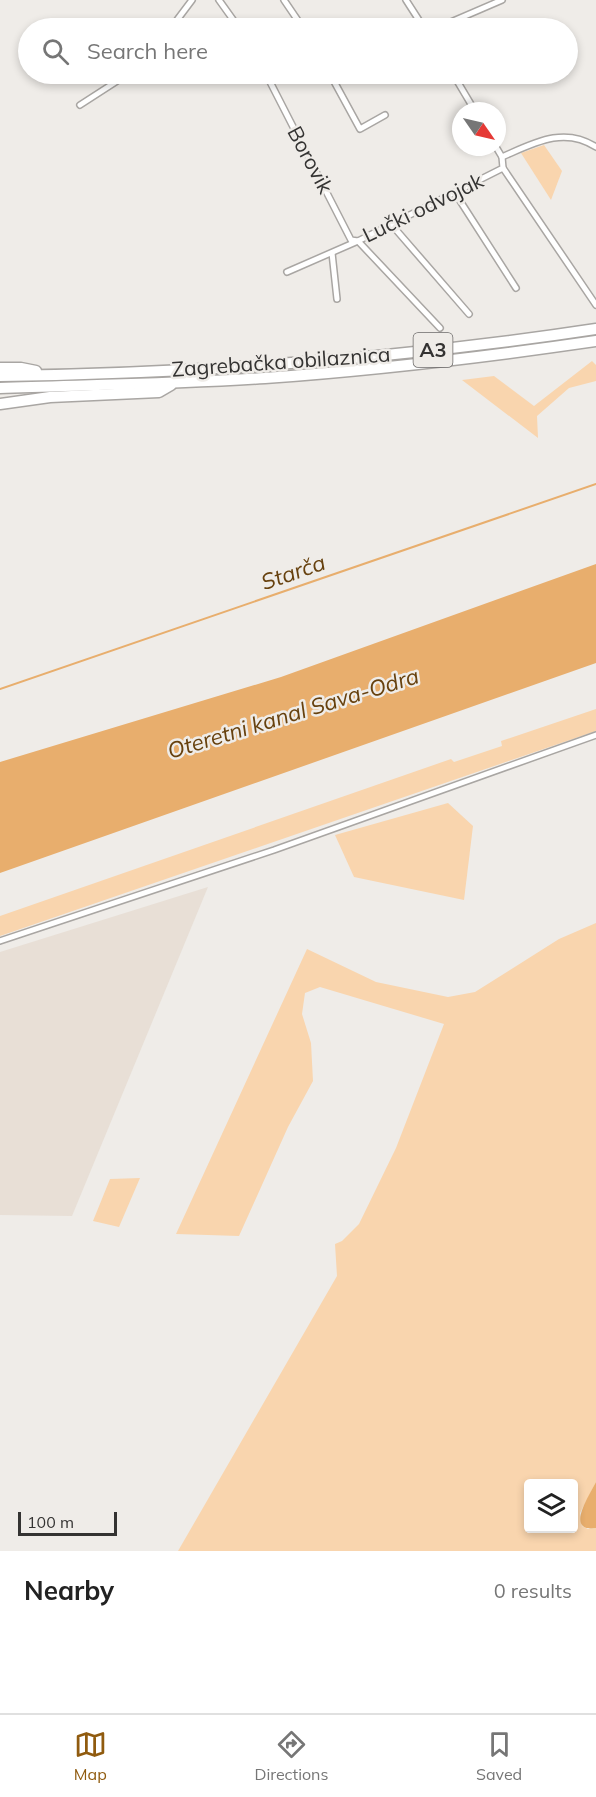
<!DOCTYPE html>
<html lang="en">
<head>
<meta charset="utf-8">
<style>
  :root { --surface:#fff; --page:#f6f6f6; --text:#222; --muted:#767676; --line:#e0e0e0; --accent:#905b0f }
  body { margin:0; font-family:Mulish,sans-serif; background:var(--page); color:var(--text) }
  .controls { position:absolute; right:18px; bottom:18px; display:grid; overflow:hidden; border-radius:6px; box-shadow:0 3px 9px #0003 }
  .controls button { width:54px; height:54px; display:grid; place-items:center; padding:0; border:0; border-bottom:2px solid var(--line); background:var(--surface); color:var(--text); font:30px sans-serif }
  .compass { position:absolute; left:452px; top:102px; width:54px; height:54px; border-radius:50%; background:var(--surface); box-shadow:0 3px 9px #0003; rotate:124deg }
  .scale { position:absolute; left:18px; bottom:15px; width:99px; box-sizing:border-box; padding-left:6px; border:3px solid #343332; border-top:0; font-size:16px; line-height:21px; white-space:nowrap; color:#343332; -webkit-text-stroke:4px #efece8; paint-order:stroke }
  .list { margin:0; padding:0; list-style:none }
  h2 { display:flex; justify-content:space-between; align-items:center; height:78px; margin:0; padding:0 24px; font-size:26px }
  h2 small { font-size:20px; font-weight:400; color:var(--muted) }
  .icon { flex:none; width:33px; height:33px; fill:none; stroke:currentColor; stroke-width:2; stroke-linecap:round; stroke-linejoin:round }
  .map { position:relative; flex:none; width:596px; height:1551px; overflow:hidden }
  .search { position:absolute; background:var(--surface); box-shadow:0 3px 9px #0003; left:18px; right:18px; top:18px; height:66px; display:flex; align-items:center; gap:15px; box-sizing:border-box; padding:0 21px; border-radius:33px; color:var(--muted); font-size:22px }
  .sheet { height:162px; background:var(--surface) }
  nav { display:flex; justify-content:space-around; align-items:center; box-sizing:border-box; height:84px; border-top:2px solid var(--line); background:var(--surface); font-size:16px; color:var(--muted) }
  nav a { display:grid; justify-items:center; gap:3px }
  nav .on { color:var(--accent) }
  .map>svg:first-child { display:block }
  .built { fill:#e8dfd6 }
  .green { fill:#f9d5ae; fill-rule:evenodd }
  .water { fill:#e8ae6d }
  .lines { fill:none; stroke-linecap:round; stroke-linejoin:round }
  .stream { stroke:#e8ae6d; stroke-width:2 }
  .minor-casing { stroke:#a9a6a3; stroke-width:8 }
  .motorway-casing { stroke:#a9a6a3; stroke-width:13 }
  .minor { stroke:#fff; stroke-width:5 }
  .motorway { stroke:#fff; stroke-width:10 }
  .labels { text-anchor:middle; stroke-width:5; stroke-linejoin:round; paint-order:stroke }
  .shield { fill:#efece8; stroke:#6c6a69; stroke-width:1.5 }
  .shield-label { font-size:20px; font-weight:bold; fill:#343332 }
  .street-label { font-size:21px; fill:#343332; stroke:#efece8 }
  .water-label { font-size:22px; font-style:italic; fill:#67410e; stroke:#efece8 }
</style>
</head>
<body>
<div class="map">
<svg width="596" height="1551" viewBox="0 0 596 1551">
  <rect width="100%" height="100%" fill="#efece8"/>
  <path class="built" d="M 208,887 L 72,1216 L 0,1215 L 0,952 Z"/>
  <g class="green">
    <path d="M 544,145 L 562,171 L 551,200 L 521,153 Z"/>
    <path d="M 592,361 L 596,365 L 596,381 L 569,388 L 537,416 L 538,438 L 462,380 L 494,376 L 534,406 Z"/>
    <path d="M 596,709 L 596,731 L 0,936 L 0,916 L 451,759 L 454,762 L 502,746 L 501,741 Z"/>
    <path d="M 448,803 L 473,826 L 464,900 L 354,877 L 335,835 Z"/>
    <path d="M 596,923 L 596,1482 L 580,1513 L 582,1526 L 588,1529 L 596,1528 L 596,1551 L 178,1551 L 337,1276 L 335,1244 L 342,1241 L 359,1224 L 396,1148 L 444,1024 L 320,987 L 305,993 L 302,1014 L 311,1043 L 313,1081 L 288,1127 L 239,1236 L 176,1234 L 307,949 L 376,982 L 448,997 L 475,992 L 559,939 ZM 528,1484 L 574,1484 L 574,1528 L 528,1528 Z"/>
    <path d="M 140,1178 L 119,1227 L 93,1221 L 110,1179 Z"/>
  </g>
  <g class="water">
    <path d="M 596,564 L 596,663 L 0,873 L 0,762 L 281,677 Z"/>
    <path d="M 596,1482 L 596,1528 C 564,1533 590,1494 596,1482 Z"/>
  </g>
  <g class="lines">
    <path class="stream" d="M 0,689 L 596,484"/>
    <g class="minor-casing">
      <g id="minor">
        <path d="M 219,0 L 239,28"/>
        <path d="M 284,0 L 303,28"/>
        <path d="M 406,0 L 424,28"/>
        <path d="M 171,28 L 192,0"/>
        <path d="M 437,28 L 502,0"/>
        <path d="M 266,74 L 351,240 L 358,241 L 440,328"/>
        <path d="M 330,74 L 360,129 L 385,115"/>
        <path d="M 453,74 L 475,111"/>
        <path d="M 80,105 L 128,74"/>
        <path d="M 502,157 C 534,143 564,126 596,147"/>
        <path d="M 503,168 L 596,305"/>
        <path d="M 455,193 L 516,288"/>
        <path d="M 391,224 L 469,314"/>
        <path d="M 332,253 L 337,299"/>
        <path d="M 287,272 L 358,241 L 503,168 L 502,157 L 496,147"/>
        <path d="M 0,941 L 274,850 L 596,735"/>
      </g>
    </g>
    <g class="motorway-casing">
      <g id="motorway">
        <path d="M 0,368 L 21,368 L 36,371"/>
        <path d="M 0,376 C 199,373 399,359 596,329"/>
        <path d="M 0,388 C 88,385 177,384 265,378 C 376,370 486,357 596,341"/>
        <path d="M 0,404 L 50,397 L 159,392 L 171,385"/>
      </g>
    </g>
    <use href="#minor" class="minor"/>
    <use href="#motorway" class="motorway"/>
  </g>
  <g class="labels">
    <rect class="shield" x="413.5" y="333" width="39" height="34" rx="4.5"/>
    <g class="shield-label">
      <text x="433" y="357">A3</text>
    </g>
    <g class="street-label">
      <text transform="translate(310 160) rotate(62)" y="7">Borovik</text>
      <text transform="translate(423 208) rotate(-26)" y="7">Lučki odvojak</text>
      <text transform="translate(281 362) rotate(-4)" y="7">Zagrebačka obilaznica</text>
    </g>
    <g class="water-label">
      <text transform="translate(293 572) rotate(-19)" y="8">Starča</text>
      <text transform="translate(293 713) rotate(-17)" y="8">Oteretni kanal Sava-Odra</text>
    </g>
  </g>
</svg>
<div class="controls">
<button><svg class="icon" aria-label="layers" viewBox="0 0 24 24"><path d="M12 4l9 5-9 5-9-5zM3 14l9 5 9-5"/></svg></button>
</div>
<svg class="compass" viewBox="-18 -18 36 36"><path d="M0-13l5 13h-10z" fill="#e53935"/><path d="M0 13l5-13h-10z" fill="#767676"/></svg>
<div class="scale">100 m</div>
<div class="search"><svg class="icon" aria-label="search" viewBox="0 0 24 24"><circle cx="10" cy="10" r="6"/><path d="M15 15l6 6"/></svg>Search here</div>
</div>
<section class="sheet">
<h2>Nearby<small>0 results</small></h2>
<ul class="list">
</ul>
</section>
<nav>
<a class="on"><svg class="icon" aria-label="map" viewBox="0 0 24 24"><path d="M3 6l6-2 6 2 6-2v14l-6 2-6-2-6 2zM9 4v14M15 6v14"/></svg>Map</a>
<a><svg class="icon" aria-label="directions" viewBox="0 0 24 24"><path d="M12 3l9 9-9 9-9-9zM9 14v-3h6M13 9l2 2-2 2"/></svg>Directions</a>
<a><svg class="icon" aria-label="saved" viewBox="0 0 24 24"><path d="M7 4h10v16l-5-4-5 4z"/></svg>Saved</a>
</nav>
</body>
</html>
